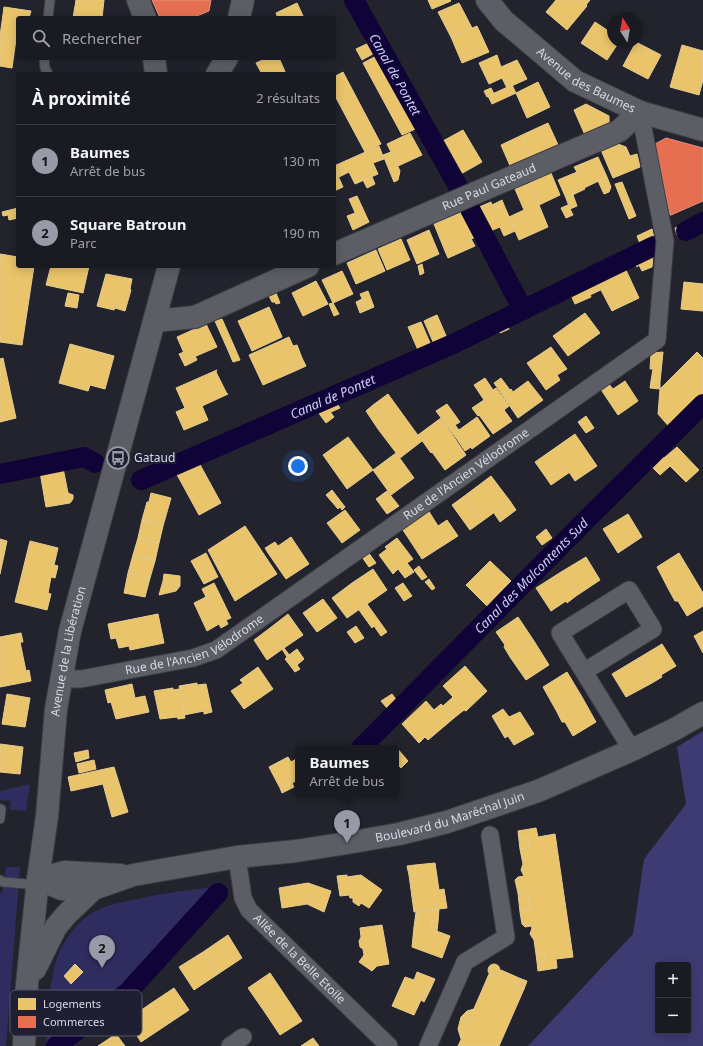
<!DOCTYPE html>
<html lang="fr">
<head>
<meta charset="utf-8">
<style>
  :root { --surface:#1a1a22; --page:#27272f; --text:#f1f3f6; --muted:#9fa1a5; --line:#383840; --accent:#999aa7 }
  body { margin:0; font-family:"Noto Sans",sans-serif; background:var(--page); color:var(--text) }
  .controls { position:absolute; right:12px; bottom:12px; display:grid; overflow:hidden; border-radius:4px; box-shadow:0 2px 10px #0003 }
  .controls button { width:36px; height:36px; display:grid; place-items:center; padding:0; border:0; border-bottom:1px solid var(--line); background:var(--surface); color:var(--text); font:20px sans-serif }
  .compass { position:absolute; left:607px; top:12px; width:36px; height:36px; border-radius:50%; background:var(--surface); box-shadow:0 2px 10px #0003; rotate:349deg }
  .you { position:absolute; left:298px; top:466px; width:14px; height:14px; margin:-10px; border:3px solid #fff; border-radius:50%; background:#1a73e8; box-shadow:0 0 0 6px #1a73e833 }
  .badge { display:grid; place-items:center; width:26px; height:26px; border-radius:50%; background:var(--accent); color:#111; font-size:13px; font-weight:700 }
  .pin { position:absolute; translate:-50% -33px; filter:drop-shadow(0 1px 2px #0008) }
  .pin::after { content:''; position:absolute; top:21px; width:14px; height:12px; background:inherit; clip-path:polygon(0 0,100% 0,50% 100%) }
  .popup { position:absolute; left:295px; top:745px; width:104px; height:52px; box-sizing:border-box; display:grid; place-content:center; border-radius:4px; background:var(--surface); filter:drop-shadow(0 1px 3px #0005); font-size:13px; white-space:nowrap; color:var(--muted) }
  .popup b { font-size:15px; color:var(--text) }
  .popup::after { content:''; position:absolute; left:50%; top:100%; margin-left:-8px; border:8px solid transparent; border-top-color:var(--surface) }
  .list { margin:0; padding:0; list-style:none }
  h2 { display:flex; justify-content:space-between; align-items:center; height:52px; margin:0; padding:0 16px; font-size:17px }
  h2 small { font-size:13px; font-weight:400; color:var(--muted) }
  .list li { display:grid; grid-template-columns:26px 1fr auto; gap:12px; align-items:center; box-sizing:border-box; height:72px; padding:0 16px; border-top:1px solid var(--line) }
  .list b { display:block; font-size:15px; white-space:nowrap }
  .list p { margin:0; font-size:13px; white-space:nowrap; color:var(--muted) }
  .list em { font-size:13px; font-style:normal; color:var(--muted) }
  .icon { flex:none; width:22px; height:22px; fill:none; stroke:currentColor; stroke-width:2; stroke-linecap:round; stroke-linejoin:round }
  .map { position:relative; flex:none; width:703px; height:1046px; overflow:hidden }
  .search { position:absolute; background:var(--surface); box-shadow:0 2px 10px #0003; left:16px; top:16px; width:320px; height:44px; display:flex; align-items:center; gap:10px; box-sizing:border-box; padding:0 14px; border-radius:4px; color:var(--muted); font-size:15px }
  .panel { position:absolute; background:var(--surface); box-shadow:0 2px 10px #0003; left:16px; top:72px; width:320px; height:196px; border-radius:4px }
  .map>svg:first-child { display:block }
  .green { fill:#2f2c60 }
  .forest { fill:#3d3b71; fill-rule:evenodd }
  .homes { fill:#e9c46a; stroke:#e4cb90 }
  .shops { fill:#e76f51; stroke:#e38f7e }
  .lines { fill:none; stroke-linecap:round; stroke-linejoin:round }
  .canal { stroke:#100338; stroke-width:20 }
  .service-casing { stroke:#3e3e47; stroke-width:11 }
  .minor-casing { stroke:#3e3e47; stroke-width:19 }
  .tertiary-casing { stroke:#3e3e47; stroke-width:24 }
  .secondary-casing { stroke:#3e3e47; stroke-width:24 }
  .service { stroke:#5c5d65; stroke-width:9 }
  .minor { stroke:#5c5d65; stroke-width:17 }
  .tertiary { stroke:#5c5d65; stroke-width:22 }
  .secondary { stroke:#5c5d65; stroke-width:22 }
  .labels { text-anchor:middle; stroke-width:4; stroke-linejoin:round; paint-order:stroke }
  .street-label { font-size:12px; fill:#d9dae8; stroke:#1e1f32 }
  .poi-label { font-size:12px; fill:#d9dae8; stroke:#1e1f32; text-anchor:start }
  .water-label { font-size:13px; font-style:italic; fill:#cdcff5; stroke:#1e1f32 }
  .key { fill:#1e1f32; stroke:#565769; stroke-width:1 }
  .key-label { font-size:11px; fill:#d9dae8 }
</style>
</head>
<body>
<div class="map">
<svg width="703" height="1046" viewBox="0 0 703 1046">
  <rect width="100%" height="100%" fill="#23232d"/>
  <g class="green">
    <path d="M 30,784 L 26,811 L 10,810 L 11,801 L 0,800 L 0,791 Z"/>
    <path d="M 6,867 L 20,867 L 6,1046 L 0,1046 L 0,893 L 2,893 Z"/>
    <path d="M 225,886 L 127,993 L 55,1046 L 46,1046 C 48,1018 48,989 56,961 C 62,942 77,921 94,912 C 106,905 119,903 132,900 C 163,893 194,889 225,886 Z"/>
  </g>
  <path class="forest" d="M 703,731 L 703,1046 L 528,1046 L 633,934 L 644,859 L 686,804 L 677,747 ZM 658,965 L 688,965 L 688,1031 L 658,1031 Z"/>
  <g class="homes">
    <path d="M 76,0 L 104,0 L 102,18 L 73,18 Z"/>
    <path d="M 428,0 L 450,0 L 451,1 L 432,9 Z"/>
    <path d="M 556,0 L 590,0 L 586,5 L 587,6 L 567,30 L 546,12 Z"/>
    <path d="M 297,3 L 304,18 L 278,18 L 276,13 Z"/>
    <path d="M 459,3 L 472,28 L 451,37 L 438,12 Z"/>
    <path d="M 4,7 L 31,11 L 29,18 L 18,18 L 18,39 L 0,36 Z"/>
    <path d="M 595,22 L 613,34 L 613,42 L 619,42 L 607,60 L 581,43 Z"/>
    <path d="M 477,26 L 489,52 L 462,63 L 451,37 Z"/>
    <path d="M 0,36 L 16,39 L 12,68 L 0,66 Z"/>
    <path d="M 373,41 L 378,51 L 362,60 L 356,49 Z"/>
    <path d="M 636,42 L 661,55 L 648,79 L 623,66 Z"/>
    <path d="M 682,45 L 703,51 L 703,80 L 699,95 L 670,87 Z"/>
    <path d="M 380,54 L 420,127 L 402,135 L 363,63 Z"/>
    <path d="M 497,55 L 501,67 L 517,60 L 527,79 L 507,88 L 502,78 L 489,84 L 479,63 Z"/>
    <path d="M 267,58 L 279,58 L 286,74 L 262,74 L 256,63 Z"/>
    <path d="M 343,72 L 381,144 L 365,152 L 334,94 L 334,77 Z"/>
    <path d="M 538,82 L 550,107 L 527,118 L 516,93 Z"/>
    <path d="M 512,85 L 516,93 L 492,104 L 488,96 Z"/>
    <path d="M 491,88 L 494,94 L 487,97 L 484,91 Z"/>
    <path d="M 586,104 L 609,116 L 609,125 L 585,135 L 574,110 Z"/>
    <path d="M 548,123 L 559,147 L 532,159 L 522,135 Z"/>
    <path d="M 463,130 L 482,162 L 459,175 L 441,142 Z"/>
    <path d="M 410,133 L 422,155 L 398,166 L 387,144 Z"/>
    <path d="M 522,135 L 532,159 L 511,168 L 501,145 Z"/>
    <path d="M 618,144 L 626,147 L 630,156 L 637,154 L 640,167 L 613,178 L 601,150 Z"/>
    <path d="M 379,146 L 384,159 L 373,163 L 378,174 L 355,184 L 349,172 L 339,177 L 334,166 Z"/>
    <path d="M 391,152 L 400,171 L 398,180 L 394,182 L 383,155 Z"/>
    <path d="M 598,157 L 607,177 L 584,188 L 585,189 L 566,198 L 558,180 L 577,172 L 574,167 Z"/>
    <path d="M 334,167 L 343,187 L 334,191 Z"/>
    <path d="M 551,173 L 560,195 L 539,205 L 530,182 Z"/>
    <path d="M 372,177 L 375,184 L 367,188 L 363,180 Z"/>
    <path d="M 607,177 L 611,187 L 609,192 L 604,194 L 598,181 Z"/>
    <path d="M 622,182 L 636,216 L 629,219 L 615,184 Z"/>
    <path d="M 530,183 L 548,227 L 519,240 L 509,217 L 524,210 L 515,189 Z"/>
    <path d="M 573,195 L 577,206 L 570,209 L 566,198 Z"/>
    <path d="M 357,196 L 369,222 L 361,226 L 349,199 Z"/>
    <path d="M 502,200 L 504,205 L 494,209 L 492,205 Z"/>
    <path d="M 491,202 L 494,209 L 504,205 L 515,231 L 504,236 L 500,227 L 483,234 L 472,210 Z"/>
    <path d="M 568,205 L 573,215 L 566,218 L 561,208 Z"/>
    <path d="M 18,208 L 18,218 L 9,220 L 8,215 L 3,216 L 2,212 Z"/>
    <path d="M 467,210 L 480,235 L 445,251 L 434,224 Z"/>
    <path d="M 355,213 L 361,226 L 353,230 L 347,216 Z"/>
    <path d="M 681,226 L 683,233 L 677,235 L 675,228 Z"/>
    <path d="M 652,229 L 655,243 L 642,249 L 637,236 Z"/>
    <path d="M 429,230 L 439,254 L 417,264 L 407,240 Z"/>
    <path d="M 401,239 L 410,260 L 387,270 L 378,249 Z"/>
    <path d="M 471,239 L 475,246 L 448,258 L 445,251 Z"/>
    <path d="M 376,250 L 385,271 L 356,284 L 347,263 Z"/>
    <path d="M 0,254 L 18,257 L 18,266 L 34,266 L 22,345 L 0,342 Z"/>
    <path d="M 643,254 L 645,259 L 653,255 L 652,267 L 642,271 L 639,265 L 637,267 L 635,263 L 638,262 L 636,257 Z"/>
    <path d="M 422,264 L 424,273 L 420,275 L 418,266 Z"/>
    <path d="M 51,266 L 89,266 L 83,293 L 46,285 Z"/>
    <path d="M 625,268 L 639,298 L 618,308 L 607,287 L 590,295 L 585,286 Z"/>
    <path d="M 342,271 L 353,294 L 333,303 L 322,280 Z"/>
    <path d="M 106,274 L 132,279 L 130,289 L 131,290 L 125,311 L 115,308 L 114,310 L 97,306 Z"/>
    <path d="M 316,281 L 328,304 L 303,316 L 292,293 Z"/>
    <path d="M 684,282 L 703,284 L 703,311 L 681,309 Z"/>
    <path d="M 585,286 L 591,297 L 575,304 L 570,293 Z"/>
    <path d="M 607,287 L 618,308 L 612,311 L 601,290 Z"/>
    <path d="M 368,291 L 374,307 L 367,310 L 360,294 Z"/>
    <path d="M 68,293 L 79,295 L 77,308 L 65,306 Z"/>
    <path d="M 276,293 L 280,303 L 276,304 L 275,302 L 272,302 L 269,296 Z"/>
    <path d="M 362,299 L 367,310 L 360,313 L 356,302 Z"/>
    <path d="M 333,303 L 339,314 L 334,316 L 329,304 Z"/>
    <path d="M 269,307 L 282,337 L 252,351 L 238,321 Z"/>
    <path d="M 585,313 L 600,333 L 568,356 L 553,336 Z"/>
    <path d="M 437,315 L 447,338 L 438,342 L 428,319 Z"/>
    <path d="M 222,319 L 234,346 L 227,348 L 215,321 Z"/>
    <path d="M 428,319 L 438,342 L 434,344 L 424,321 Z"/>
    <path d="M 421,322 L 431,345 L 418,350 L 408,327 Z"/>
    <path d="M 506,323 L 509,329 L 500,333 L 497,327 Z"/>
    <path d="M 206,324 L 217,347 L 187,360 L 177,337 Z"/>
    <path d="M 289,337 L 293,346 L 297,345 L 302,358 L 292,363 L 295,371 L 263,385 L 249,355 Z"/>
    <path d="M 70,344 L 114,356 L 105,389 L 90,385 L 88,391 L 59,383 Z"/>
    <path d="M 234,346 L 240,360 L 233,362 L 227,348 Z"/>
    <path d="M 551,347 L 567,369 L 557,375 L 560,380 L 546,390 L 527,363 Z"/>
    <path d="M 184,352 L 187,360 L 195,356 L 197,360 L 185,366 L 179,354 Z"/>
    <path d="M 663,352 L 660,382 L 651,381 L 653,369 L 650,369 L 651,353 Z"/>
    <path d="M 697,352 L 703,358 L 703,399 L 672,430 L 658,414 L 660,389 Z"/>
    <path d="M 3,358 L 16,418 L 0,422 L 0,359 Z"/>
    <path d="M 302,358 L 306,366 L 295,371 L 292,363 Z"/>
    <path d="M 217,370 L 216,372 L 227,394 L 228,394 L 202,406 L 208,420 L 184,430 L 176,412 L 185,408 L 176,388 Z"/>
    <path d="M 485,378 L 493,390 L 496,388 L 509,406 L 504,410 L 512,421 L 493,434 L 479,415 L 478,416 L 472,408 L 484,400 L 474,385 Z"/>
    <path d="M 501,378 L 510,390 L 511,389 L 513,392 L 528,381 L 543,400 L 518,418 L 494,383 Z"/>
    <path d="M 625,381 L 638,401 L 618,415 L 600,388 L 608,383 L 613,389 Z"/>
    <path d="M 651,381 L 660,382 L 660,389 L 650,388 Z"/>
    <path d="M 388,394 L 422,441 L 400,458 L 378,429 L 386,423 L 373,405 Z"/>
    <path d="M 335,401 L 340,408 L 331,412 L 325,405 Z"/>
    <path d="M 447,404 L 460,422 L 455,425 L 459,430 L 477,417 L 490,436 L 472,449 L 465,438 L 459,442 L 436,411 Z"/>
    <path d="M 373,405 L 386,423 L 378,429 L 366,411 Z"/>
    <path d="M 326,406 L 334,417 L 326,423 L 318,412 Z"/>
    <path d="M 586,416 L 594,428 L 586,433 L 578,422 Z"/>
    <path d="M 441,418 L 466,455 L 445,470 L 432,452 L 431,453 L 418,435 Z"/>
    <path d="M 575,434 L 597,466 L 575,481 L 565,466 L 547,479 L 535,462 Z"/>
    <path d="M 348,437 L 373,470 L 347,489 L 323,455 Z"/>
    <path d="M 465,438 L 471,447 L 465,451 L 459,442 Z"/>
    <path d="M 677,447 L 699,470 L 686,482 L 670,466 L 660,475 L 652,467 L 662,457 L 664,458 Z"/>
    <path d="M 396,453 L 414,478 L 391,495 L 373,470 Z"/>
    <path d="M 198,461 L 221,503 L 199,515 L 175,471 Z"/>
    <path d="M 565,466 L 570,472 L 551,485 L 547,479 Z"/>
    <path d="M 63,468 L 68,493 L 73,495 L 73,499 L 70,503 L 46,507 L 40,472 Z"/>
    <path d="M 491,476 L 510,501 L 481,522 L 463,497 Z"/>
    <path d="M 332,490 L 345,507 L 342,510 L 340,507 L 338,509 L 326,495 Z"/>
    <path d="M 387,491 L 399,506 L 387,514 L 376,499 Z"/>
    <path d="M 151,493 L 171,498 L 163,526 L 142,520 L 147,502 L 149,502 Z"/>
    <path d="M 463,497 L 481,522 L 470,530 L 452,505 Z"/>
    <path d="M 510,501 L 516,510 L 500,522 L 494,513 Z"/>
    <path d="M 345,510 L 360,530 L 342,543 L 327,523 Z"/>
    <path d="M 428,510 L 438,526 L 447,520 L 458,536 L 422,559 L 401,527 Z"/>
    <path d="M 628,514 L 642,537 L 618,553 L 603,529 Z"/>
    <path d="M 142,520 L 163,526 L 159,543 L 138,538 Z"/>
    <path d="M 245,526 L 277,574 L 235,601 L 208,550 Z"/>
    <path d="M 546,529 L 552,538 L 542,545 L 536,537 Z"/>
    <path d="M 291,537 L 309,564 L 286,579 L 268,553 Z"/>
    <path d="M 138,538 L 159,543 L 155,561 L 133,555 Z"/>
    <path d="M 397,538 L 413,559 L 407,563 L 414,572 L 405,578 L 398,569 L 393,574 L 379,555 L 387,549 L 385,547 Z"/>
    <path d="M 0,539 L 7,541 L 0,574 Z"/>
    <path d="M 30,541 L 58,548 L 54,565 L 58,566 L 55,578 L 51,577 L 48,593 L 51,594 L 47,610 L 15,602 Z"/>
    <path d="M 275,542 L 278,546 L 268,553 L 265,548 Z"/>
    <path d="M 368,552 L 376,563 L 369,567 L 362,557 Z"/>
    <path d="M 206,553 L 218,577 L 204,584 L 191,561 Z"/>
    <path d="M 679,553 L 694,578 L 670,592 L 657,567 Z"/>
    <path d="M 133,555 L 155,561 L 150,578 L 128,573 Z"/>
    <path d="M 586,557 L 600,580 L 576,596 L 561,572 Z"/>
    <path d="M 490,561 L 511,581 L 487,606 L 466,585 Z"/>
    <path d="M 419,566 L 427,577 L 422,580 L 414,570 Z"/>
    <path d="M 373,569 L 387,590 L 367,604 L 352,583 Z"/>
    <path d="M 561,572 L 576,596 L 567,603 L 566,601 L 551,611 L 536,588 Z"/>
    <path d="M 128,573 L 150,578 L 145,597 L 124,593 Z"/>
    <path d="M 164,574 L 180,576 L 180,586 L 163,581 Z"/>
    <path d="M 694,578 L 703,593 L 703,606 L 687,616 L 678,601 L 675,601 L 670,592 Z"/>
    <path d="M 429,579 L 435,588 L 432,590 L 425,582 Z"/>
    <path d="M 163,581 L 180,586 L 176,591 L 159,595 Z"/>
    <path d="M 214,583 L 218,591 L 206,597 L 202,589 Z"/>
    <path d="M 352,583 L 367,604 L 347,618 L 332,598 Z"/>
    <path d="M 403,583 L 412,596 L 404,601 L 395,588 Z"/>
    <path d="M 218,591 L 231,618 L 226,620 L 228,624 L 221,628 L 206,597 Z"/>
    <path d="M 206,597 L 219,624 L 207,631 L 194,603 Z"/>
    <path d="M 323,599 L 337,618 L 317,632 L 303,613 Z"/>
    <path d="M 367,604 L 387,632 L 381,636 L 374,626 L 372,628 L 359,610 Z"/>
    <path d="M 158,614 L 164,643 L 130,650 L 129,646 L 119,648 L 116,638 L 111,639 L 108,624 Z"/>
    <path d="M 288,614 L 303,635 L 284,648 L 270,628 Z"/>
    <path d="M 518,617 L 534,641 L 510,657 L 504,647 L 505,645 L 496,632 Z"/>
    <path d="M 356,626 L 364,638 L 355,643 L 347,632 Z"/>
    <path d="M 270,628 L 284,648 L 267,660 L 254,640 Z"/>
    <path d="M 703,631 L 703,653 L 694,636 Z"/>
    <path d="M 21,633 L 23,642 L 20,642 L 26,671 L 29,670 L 31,681 L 0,687 L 0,637 Z"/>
    <path d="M 534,641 L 549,665 L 526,680 L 510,657 Z"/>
    <path d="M 662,644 L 676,666 L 661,675 L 662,677 L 652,683 L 637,659 Z"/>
    <path d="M 284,648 L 300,669 L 295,672 L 285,659 L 287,657 L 282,649 Z"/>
    <path d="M 297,649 L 304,659 L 297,665 L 289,655 Z"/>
    <path d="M 637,659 L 652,683 L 626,697 L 612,674 Z"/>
    <path d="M 465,666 L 487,691 L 466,711 L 464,710 L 454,718 L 443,706 L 453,697 L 443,686 Z"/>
    <path d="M 258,667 L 273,689 L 244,709 L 231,691 L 243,683 L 240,680 Z"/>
    <path d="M 567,672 L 582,697 L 557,712 L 543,687 Z"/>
    <path d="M 197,683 L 197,685 L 206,684 L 212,712 L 204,714 L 204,711 L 184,715 L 179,686 Z"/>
    <path d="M 132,684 L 135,698 L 145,696 L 149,712 L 116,719 L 111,702 L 108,703 L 105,690 Z"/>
    <path d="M 173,688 L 173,690 L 179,689 L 185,718 L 178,719 L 177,717 L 160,719 L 154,691 Z"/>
    <path d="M 7,694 L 30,698 L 25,727 L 2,724 Z"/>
    <path d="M 392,694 L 397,701 L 387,708 L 381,701 Z"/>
    <path d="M 582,697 L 596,722 L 573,736 L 565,722 L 562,722 L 557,712 Z"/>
    <path d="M 426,701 L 434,710 L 441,704 L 454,718 L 428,740 L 425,737 L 419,743 L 402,724 Z"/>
    <path d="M 503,709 L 509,717 L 520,712 L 534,734 L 514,745 L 508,736 L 505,738 L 492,716 Z"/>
    <path d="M 0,744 L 23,747 L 20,774 L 0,772 Z"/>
    <path d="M 396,747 L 408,761 L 401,768 L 399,766 L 396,769 L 396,748 L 394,748 Z"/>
    <path d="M 88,750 L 89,758 L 76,762 L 74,753 Z"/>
    <path d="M 288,757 L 291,762 L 298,758 L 298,777 L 297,776 L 290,779 L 292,782 L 280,788 L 269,767 Z"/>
    <path d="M 94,760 L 96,769 L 79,773 L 77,764 Z"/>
    <path d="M 114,767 L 128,812 L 112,817 L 103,784 L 71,791 L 68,777 Z"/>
    <path d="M 297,776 L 298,780 L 292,783 L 294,787 L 282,793 L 280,788 L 292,782 L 290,779 Z"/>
    <path d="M 536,828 L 538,837 L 555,834 L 573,957 L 556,959 L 557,968 L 538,971 L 537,962 L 545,960 L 545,955 L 542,953 L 536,954 L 534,940 L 530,934 L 532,928 L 531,926 L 525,927 L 522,924 L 520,912 L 530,910 L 527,892 L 518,893 L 515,880 L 518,877 L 524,876 L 521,870 L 523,864 L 520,849 L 527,848 L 529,845 L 528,839 L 519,840 L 518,831 Z"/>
    <path d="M 528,839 L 529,845 L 527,848 L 520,849 L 519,840 Z"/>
    <path d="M 435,863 L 439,890 L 444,889 L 447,908 L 414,912 L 409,875 L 416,874 L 415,865 Z"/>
    <path d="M 415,865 L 416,874 L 409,875 L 407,866 Z"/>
    <path d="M 347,875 L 347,877 L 361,875 L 382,890 L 369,908 L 361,903 L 359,906 L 353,902 L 353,898 L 350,898 L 349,895 L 340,896 L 337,876 Z"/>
    <path d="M 308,883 L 331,891 L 324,912 L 307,904 L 282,908 L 279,888 Z"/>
    <path d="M 527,892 L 530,910 L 520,912 L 518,893 Z"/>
    <path d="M 439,909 L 438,922 L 432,921 L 431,929 L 450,936 L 442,958 L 412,947 L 414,927 L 417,928 L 419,912 Z"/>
    <path d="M 416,912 L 419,912 L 417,928 L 414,927 Z"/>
    <path d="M 432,921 L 438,922 L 437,931 L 431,929 Z"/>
    <path d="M 382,925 L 389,964 L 377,966 L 372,971 L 359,962 L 364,955 L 363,949 L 360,947 L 359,941 L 361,937 L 360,928 Z"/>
    <path d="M 228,935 L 242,958 L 218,974 L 203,952 Z"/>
    <path d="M 203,952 L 218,974 L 194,990 L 179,967 Z"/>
    <path d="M 542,953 L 545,955 L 545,960 L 537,962 L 536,954 Z"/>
    <circle cx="494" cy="970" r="6"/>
    <path d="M 75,964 L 83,972 L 71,984 L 64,976 Z"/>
    <path d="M 501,970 L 519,978 L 516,983 L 518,988 L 524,989 L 499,1046 L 458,1046 L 469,1023 L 464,1021 L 473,1011 L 489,974 L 495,977 L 498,975 Z"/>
    <path d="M 417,972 L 435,979 L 431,988 L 427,987 L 414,1015 L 392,1006 L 405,977 L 414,980 Z"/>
    <path d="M 270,973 L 286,997 L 264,1011 L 248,988 Z"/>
    <path d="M 519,978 L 527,981 L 524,989 L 518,988 L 516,983 Z"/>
    <path d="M 427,987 L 431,988 L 424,1002 L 421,1000 Z"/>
    <path d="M 174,988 L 189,1010 L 165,1026 L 150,1004 Z"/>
    <path d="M 286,997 L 302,1021 L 280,1035 L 264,1011 Z"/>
    <path d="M 150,1004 L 165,1026 L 141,1042 L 127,1020 Z"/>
    <path d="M 474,1009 L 464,1021 L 469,1023 L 461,1039 L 458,1029 L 461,1017 L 467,1011 Z"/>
    <path d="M 116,1034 L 125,1046 L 98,1046 Z"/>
    <path d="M 313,1038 L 319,1046 L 301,1046 Z"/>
  </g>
  <g class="shops">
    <path d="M 152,0 L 211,0 L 209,11 L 192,18 L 160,18 Z"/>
    <path d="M 666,138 L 703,148 L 703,201 L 671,215 L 670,215 L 655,144 Z"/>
  </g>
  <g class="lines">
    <g class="canal">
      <path id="s1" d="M 354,0 L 460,190"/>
      <path d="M 470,209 L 523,310"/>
      <path d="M 686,231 L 703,222"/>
      <path d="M 0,474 L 84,457 L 95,463"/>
      <path id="s2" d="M 141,480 L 453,344 L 654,246"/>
      <path id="s3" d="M 361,748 L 586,520 L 703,404"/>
      <path d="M 56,1046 L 127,993 L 218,893"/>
    </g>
    <g class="service-casing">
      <g id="service">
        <path d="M 48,18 L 50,0"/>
        <path d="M 44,58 L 45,68 L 48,74"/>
        <path d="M 0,819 L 1,809"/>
        <path d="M 0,880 L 3,882 L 38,885"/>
      </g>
    </g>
    <g class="minor-casing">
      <g id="minor">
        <path d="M 585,671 L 653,629 L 629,590 L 560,633 L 632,750"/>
        <path id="s4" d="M 61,679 L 81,679 L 193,658 L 216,650 L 657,340 L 665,241 L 640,112"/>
        <path id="s5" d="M 237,857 L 243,898 L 249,910 L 389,1046"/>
        <path d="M 230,1046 L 243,1037"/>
        <path d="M 428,1046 L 465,962 L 506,937 L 490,835"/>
      </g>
    </g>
    <g class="tertiary-casing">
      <g id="tertiary">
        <path d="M 138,0 L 145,18"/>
        <path id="s6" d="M 487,0 L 504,21 L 575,81 L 640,112 L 703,130"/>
        <path d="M 239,18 L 243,0"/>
        <path d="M 154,58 L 156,74"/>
        <path d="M 217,74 L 227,58"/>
        <path id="s7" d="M 334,254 L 619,131 L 640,112"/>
        <path d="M 154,321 L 195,317 L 308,266"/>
        <path id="s8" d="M 38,879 L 47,816 L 56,709 L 70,631 L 169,266"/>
      </g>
    </g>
    <g class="secondary-casing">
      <g id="secondary">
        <path id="s9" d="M 38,879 L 62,889 L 93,889 L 133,875 L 237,857 L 296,851 L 347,843 L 399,834 L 447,822 L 538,791 L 632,750 L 675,729 L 703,713"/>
        <path d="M 38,879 L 64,872 L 120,875"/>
        <path d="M 35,969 L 56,927 L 66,915 L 93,889"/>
        <path d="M 24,1046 L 27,984 L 38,879"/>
      </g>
    </g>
    <use href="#service" class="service"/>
    <use href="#minor" class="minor"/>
    <use href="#tertiary" class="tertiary"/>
    <use href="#secondary" class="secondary"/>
  </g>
  <defs>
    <g id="bus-ring" transform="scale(1.15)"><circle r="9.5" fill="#1e1f32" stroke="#999aa7" stroke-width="1.5"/><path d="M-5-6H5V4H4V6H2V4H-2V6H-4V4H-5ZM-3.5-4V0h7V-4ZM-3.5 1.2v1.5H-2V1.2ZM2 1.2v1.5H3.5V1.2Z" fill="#999aa7"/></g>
  </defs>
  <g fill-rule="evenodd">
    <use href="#bus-ring" x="118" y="458"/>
  </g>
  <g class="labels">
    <g class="street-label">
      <text dy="4" stroke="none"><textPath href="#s6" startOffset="129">Avenue des Baumes</textPath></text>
      <text dy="4" stroke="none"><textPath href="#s7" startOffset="169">Rue Paul Gateaud</textPath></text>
      <text dy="4" stroke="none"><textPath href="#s4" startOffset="464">Rue de l'Ancien Vélodrome</textPath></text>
      <text dy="4" stroke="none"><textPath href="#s4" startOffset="140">Rue de l'Ancien Vélodrome</textPath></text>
      <text dy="4" stroke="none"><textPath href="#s8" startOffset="230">Avenue de la Libération</textPath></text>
      <text dy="4" stroke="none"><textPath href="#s9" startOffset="422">Boulevard du Maréchal Juin</textPath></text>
      <text dy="4" stroke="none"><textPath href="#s5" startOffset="125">Allée de la Belle Etoile</textPath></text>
    </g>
    <g class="poi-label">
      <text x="134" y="462">Gataud</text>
    </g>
    <g class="water-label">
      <text dy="5" stroke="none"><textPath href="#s1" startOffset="85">Canal de Pontet</textPath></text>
      <text dy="5" stroke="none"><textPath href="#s2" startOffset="209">Canal de Pontet</textPath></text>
      <text dy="5" stroke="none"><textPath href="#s3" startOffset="242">Canal des Malcontents Sud</textPath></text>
    </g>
  </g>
  <rect x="10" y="990" width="132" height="46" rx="6" class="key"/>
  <rect x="18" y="998" width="18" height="12" fill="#e9c46a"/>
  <rect x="18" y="1016" width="18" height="12" fill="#e76f51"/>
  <g class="key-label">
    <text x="43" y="1008">Logements</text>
    <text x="43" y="1026">Commerces</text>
  </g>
</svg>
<div class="controls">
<button>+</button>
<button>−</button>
</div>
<svg class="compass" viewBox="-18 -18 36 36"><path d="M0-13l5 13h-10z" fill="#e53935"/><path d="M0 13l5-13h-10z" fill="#9fa1a5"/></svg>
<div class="you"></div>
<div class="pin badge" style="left:347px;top:843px">1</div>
<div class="popup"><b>Baumes</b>Arrêt de bus</div>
<div class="pin badge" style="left:102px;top:968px">2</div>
<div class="search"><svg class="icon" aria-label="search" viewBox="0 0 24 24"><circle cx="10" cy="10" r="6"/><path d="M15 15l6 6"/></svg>Rechercher</div>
<section class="panel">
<h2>À proximité<small>2 résultats</small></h2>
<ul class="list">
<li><span class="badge">1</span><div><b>Baumes</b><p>Arrêt de bus</p></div><em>130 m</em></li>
<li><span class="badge">2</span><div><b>Square Batroun</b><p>Parc</p></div><em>190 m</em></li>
</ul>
</section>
</div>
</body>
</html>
